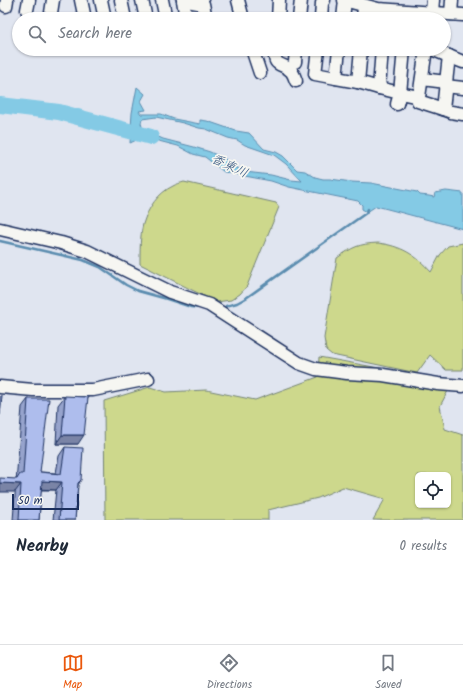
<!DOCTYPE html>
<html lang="en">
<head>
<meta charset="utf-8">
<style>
  :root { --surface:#fff; --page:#f2f2f3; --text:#1f2937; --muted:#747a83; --line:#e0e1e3; --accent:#ea580c }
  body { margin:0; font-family:Kalam,"Klee One",sans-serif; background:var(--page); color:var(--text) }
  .controls { position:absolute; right:12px; bottom:12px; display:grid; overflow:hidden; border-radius:6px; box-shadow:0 1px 3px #0004 }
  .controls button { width:36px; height:36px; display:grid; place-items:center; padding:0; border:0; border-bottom:1px solid var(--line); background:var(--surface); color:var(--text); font:20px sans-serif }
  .scale { position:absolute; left:12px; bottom:10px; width:67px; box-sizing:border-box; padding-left:4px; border:2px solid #1b2f5e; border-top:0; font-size:11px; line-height:14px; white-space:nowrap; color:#1b2f5e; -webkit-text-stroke:3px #f6f6f2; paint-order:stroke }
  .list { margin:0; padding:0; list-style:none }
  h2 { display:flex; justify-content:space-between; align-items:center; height:52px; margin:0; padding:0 16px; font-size:17px }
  h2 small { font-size:13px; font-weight:400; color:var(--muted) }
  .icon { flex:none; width:22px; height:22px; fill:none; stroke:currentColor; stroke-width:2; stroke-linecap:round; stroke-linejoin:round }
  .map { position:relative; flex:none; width:463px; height:520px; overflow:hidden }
  .search { position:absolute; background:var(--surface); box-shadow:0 1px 3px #0004; left:12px; right:12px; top:12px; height:44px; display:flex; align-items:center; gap:10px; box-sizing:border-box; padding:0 14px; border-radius:22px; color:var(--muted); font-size:15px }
  .sheet { height:124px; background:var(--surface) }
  nav { display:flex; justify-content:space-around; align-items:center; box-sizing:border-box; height:56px; border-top:1px solid var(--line); background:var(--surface); font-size:11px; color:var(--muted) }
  nav a { display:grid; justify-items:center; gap:2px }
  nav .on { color:var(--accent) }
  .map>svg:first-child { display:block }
  .green { fill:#cdd88c; stroke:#748475; fill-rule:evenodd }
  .water { fill:#84cae5; stroke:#5a8caf; fill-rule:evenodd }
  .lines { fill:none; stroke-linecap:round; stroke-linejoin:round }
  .stream { stroke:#5a8caf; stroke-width:2.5 }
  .river { stroke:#84cae5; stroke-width:16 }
  .minor-casing { stroke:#1b2f5e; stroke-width:15 }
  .minor { stroke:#f6f6f2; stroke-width:12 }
  .wall { fill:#96a3cc; stroke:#1b2f5e }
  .shaded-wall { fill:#7a84a6; stroke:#1b2f5e }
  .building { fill:#aebded; stroke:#1b2f5e }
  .labels { text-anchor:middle; stroke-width:3.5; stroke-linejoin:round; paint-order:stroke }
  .water-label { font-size:13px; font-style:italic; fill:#355680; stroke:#f6f6f2 }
</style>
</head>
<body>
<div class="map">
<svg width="463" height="520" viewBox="0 0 463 520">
  <rect width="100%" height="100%" fill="#e0e5f0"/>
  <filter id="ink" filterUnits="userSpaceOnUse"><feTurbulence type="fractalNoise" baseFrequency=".025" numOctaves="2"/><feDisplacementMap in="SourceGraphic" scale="8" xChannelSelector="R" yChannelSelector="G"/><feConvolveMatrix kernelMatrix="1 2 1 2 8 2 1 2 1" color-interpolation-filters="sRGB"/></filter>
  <g filter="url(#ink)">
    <g class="green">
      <path d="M 184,182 L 276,203 L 279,207 L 247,286 L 240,294 L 231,300 L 216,302 L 140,264 C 140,251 140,236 143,224 C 148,208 158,193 173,186 C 176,184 181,183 184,182 Z"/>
      <path d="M 378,243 C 401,246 415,254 431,272 L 440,255 L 448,246 L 463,243 L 463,370 L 446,370 L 430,355 L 417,373 L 332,355 L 326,350 L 324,338 L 337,258 C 353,247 358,244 378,243 Z"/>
      <path d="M 319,357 L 418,375 L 448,391 L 440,406 L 445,429 L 463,435 L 463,520 L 373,520 L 385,499 L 343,487 L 318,498 L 268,510 L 268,520 L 105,520 L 104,401 L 150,387 L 166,392 L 206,390 L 255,400 L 318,377 ZM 418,475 L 448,475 L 448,505 L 418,505 Z"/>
    </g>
    <path class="water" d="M 137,87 L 145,94 L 141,101 L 146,110 L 139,111 L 141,114 L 161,114 L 174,119 L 200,124 L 200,120 L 207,121 L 236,131 L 249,133 L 264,149 L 276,152 L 283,156 L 297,170 L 305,171 L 315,177 L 323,179 L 330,179 L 352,182 L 371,183 L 417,192 L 420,195 L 429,196 L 434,197 L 435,193 L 446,191 L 463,193 L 463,229 L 380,207 L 376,206 L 367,212 L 362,209 L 362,205 L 358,201 L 289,187 L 271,181 L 224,172 L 205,157 L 193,154 L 178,146 L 143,137 L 130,143 L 132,113 ZM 156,117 L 183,123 L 199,128 L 206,129 L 228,138 L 237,140 L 245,145 L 274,155 L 286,164 L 302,181 L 291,180 L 271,175 L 245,172 L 235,167 L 225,159 L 210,152 L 194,147 L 163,139 L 143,130 L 141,123 L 142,119 Z"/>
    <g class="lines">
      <g class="stream">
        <path d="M 0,241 L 83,260 L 100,267 L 126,285 L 138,291 L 167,299 L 191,307 L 202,308"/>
        <path d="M 226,306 L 237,303 L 246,298 L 366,213 L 368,209"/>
      </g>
      <path class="river" d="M 0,105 L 59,112 L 151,137"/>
      <g class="minor-casing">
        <g id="minor">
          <path d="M 81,0 L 85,19"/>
          <path d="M 101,0 L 105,19"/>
          <path d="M 121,0 L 125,19"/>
          <path d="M 142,0 L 146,19"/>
          <path d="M 162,0 L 166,19"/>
          <path d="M 183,0 L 203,4 L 206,19"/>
          <path d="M 183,0 L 186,19"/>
          <path d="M 238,0 L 243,19"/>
          <path d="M 344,0 L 378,9 L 463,15"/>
          <path d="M 6,6 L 7,0"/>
          <path d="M 27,10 L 29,0"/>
          <path d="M 432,12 L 433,0"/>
          <path d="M 451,14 L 452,0"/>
          <path d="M 50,19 L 53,0"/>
          <path d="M 278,19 L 279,0"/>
          <path d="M 299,19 L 301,0"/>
          <path d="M 321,19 L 322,3 L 324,0"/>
          <path d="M 343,19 L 345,0"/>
          <path d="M 363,19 L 364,6"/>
          <path d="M 252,49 L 260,73"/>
          <path d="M 275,49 C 273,70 283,61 292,72 C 294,75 295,78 296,81"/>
          <path d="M 318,49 L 315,74 L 336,78"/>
          <path d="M 339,49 L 336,78 L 358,82"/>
          <path d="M 361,49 L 358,82 L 379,88"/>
          <path d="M 382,49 L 379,88 L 400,93 L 397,104"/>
          <path d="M 404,49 L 400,93 L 419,97 L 426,49"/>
          <path d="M 432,49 L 458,60 L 463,62"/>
          <path d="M 449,56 L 443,109 L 451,112 L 463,114"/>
          <path d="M 295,62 L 296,49"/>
          <path d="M 422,79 L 446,82"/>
          <path d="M 445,86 L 463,88"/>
          <path d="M 419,97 L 418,101 L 443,109"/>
          <path d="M 0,229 L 61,243 L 87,251 L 170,292 L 209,305 L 299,363 L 316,369 L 347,373 L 383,375 L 438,384 L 463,386"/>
          <path d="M 0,387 L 33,390 L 93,390 L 148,379"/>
        </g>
      </g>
      <use href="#minor" class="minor"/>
    </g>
    <g class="wall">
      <path d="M 65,396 L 78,444 L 56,444 L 58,405 Z"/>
      <path d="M 28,399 L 40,472 L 56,473 L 59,456 L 65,447 L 81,480 L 78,485 L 75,520 L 53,520 L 56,490 L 41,490 L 39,520 L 13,520 L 22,407 Z"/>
    </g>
    <g class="shaded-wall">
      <path d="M 62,435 L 84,435 L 78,444 L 56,444 Z"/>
      <path d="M 42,481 L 62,482 L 56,490 L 36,489 Z"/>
      <path d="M 0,483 L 21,484 L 15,492 L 0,492 Z"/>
    </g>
    <g class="building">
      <path d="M 0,396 L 2,396 L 0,415 Z"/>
      <path d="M 65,396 L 88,397 L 84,435 L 62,435 Z"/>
      <path d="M 28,399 L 49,399 L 40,472 L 61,474 L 65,447 L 83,448 L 81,480 L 78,483 L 75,520 L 59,520 L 62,482 L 42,481 L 39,520 L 19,520 L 21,484 L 0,483 L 0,478 L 17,479 L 20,474 L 23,474 Z"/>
    </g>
  </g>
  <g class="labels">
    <g class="water-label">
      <text transform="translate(230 165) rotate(25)" y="5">香東川</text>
    </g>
  </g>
</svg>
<div class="controls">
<button><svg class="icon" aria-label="locate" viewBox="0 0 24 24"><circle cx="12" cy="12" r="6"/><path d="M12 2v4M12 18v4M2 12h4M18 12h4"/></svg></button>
</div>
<div class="scale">50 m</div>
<div class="search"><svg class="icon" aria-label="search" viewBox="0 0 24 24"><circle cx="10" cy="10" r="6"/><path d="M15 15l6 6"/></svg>Search here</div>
</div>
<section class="sheet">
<h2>Nearby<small>0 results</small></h2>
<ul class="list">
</ul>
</section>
<nav>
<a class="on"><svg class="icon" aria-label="map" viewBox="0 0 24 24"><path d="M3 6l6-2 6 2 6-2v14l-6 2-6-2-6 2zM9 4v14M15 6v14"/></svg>Map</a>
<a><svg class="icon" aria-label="directions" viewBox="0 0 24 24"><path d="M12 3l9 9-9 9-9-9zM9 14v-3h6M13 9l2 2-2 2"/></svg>Directions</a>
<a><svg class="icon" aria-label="saved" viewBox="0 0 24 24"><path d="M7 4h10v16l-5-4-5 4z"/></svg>Saved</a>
</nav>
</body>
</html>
